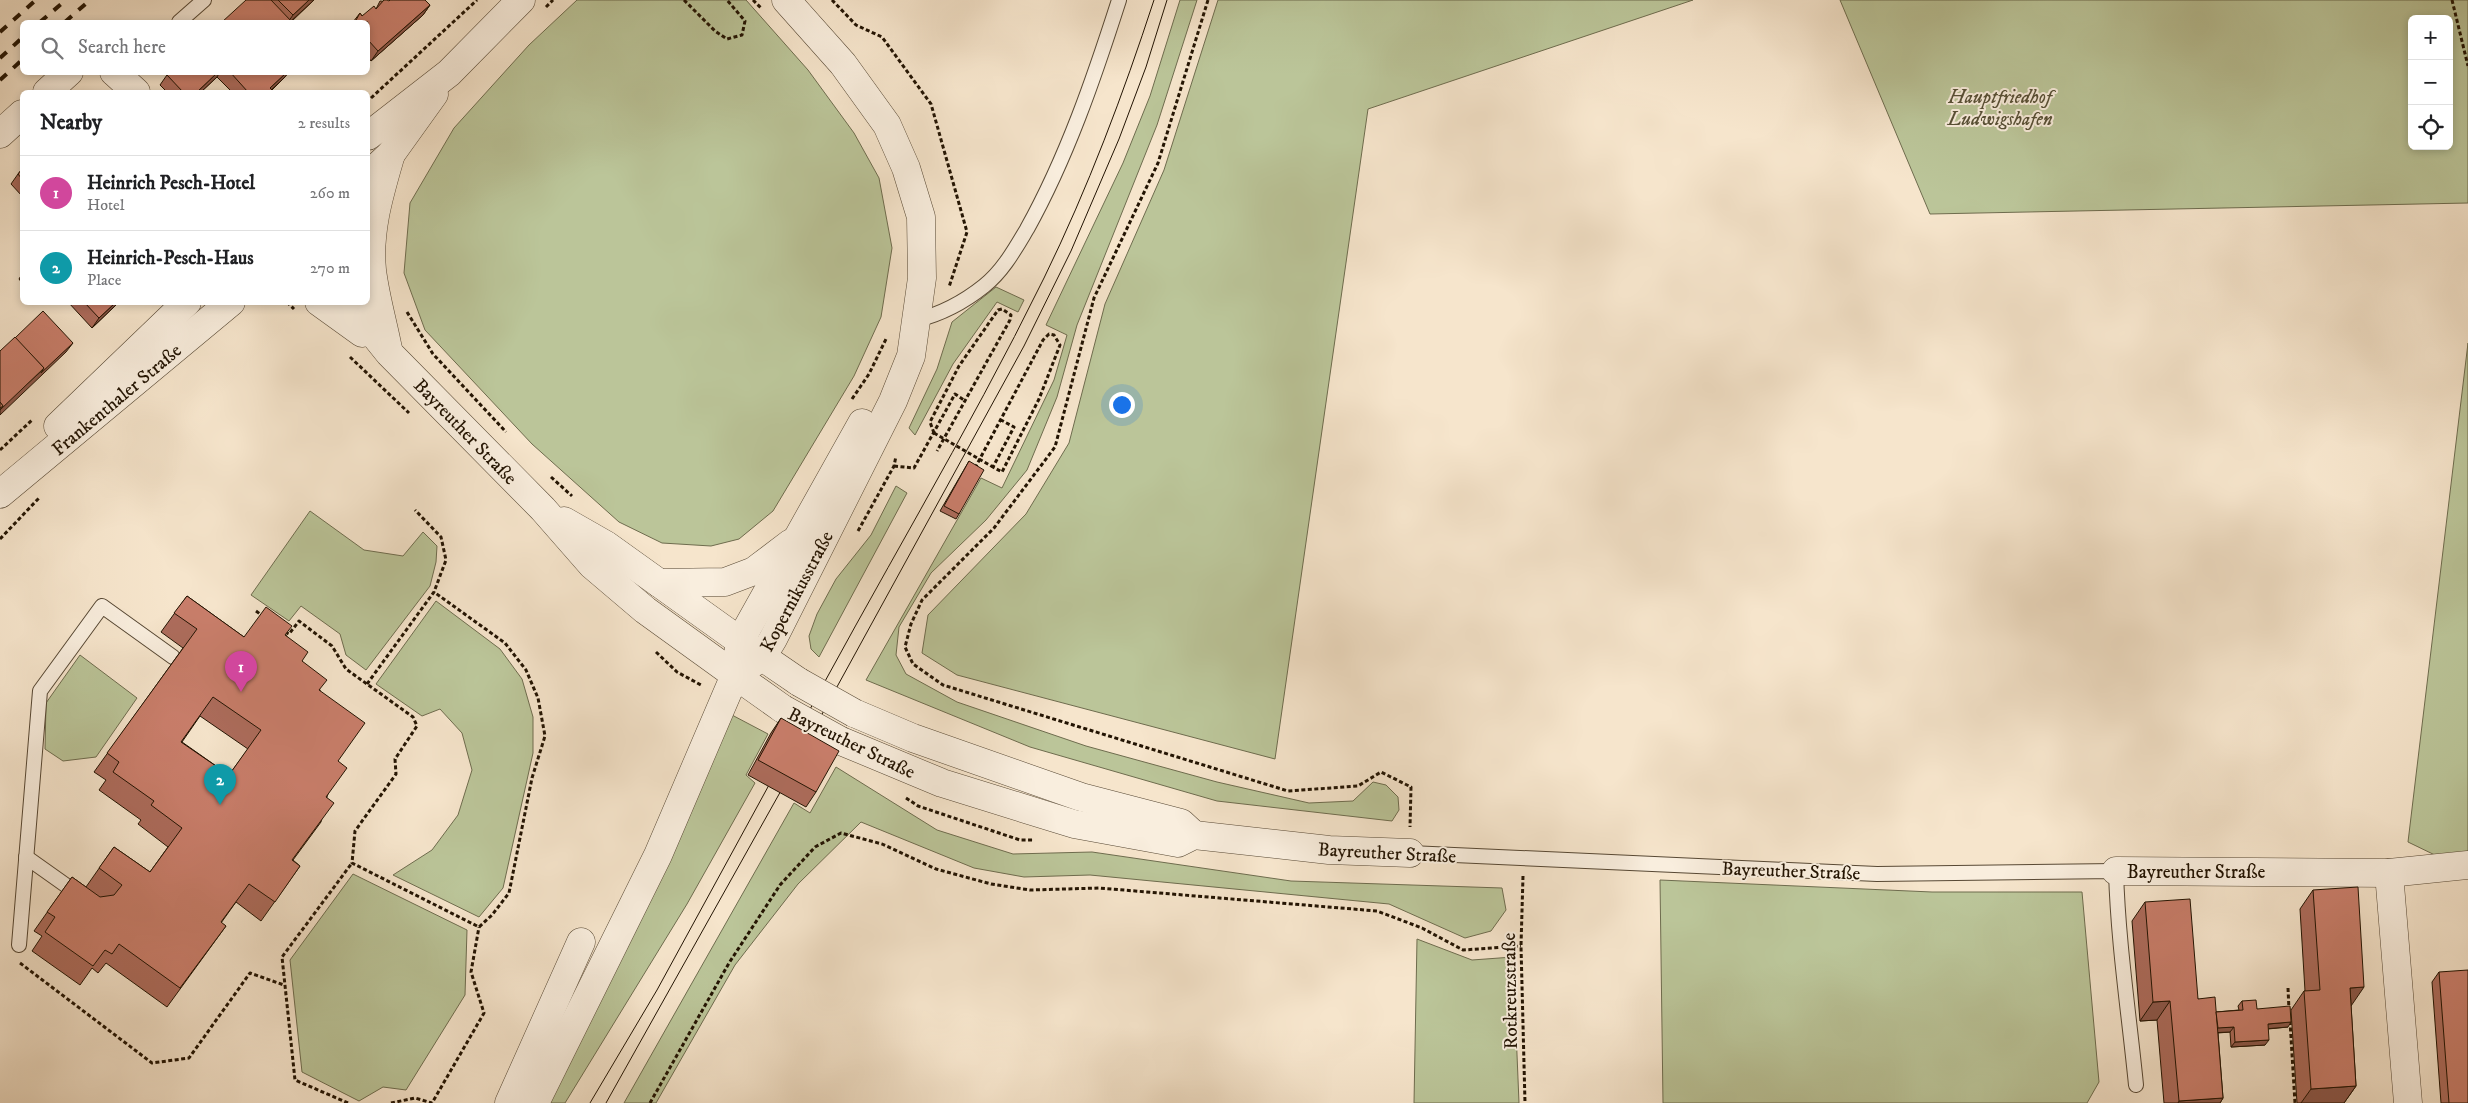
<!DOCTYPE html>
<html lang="en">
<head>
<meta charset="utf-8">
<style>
  :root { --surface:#fff; --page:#f2f2f2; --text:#202124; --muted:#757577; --line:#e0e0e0; --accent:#8f2418 }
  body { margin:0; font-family:"IM FELL DW Pica",serif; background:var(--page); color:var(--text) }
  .controls { position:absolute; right:15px; top:15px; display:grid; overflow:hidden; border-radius:8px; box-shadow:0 2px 8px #0003 }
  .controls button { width:45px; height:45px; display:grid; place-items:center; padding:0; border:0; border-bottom:1px solid var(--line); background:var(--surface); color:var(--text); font:25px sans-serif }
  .you { position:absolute; left:1121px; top:404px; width:18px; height:18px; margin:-12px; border:4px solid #fff; border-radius:50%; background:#1a73e8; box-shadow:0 0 0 8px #1a73e833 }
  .badge { display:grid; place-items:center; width:32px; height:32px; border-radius:50%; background:var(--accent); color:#fff; font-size:16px; font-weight:700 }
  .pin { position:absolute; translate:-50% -41px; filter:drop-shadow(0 1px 2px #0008) }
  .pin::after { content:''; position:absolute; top:26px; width:18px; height:15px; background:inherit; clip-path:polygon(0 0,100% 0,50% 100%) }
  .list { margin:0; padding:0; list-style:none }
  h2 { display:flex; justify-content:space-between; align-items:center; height:65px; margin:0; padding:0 20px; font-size:21px }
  h2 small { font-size:16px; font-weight:400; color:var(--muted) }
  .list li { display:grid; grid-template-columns:32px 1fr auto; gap:15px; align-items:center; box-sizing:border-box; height:75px; padding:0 20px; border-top:1px solid var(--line) }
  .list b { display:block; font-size:19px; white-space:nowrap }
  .list p { margin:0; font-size:16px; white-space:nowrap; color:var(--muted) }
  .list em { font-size:16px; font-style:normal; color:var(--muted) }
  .icon { flex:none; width:28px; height:28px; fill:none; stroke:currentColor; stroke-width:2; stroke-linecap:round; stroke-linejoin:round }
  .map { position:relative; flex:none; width:2468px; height:1103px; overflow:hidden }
  .search { position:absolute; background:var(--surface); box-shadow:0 2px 8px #0003; left:20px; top:20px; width:350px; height:55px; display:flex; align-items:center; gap:12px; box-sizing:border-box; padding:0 18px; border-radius:8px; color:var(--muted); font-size:19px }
  .panel { position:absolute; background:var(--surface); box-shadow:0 2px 8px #0003; left:20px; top:90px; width:350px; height:215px; border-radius:8px }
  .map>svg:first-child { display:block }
  .green { fill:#bbc599; stroke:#6e6c4e; fill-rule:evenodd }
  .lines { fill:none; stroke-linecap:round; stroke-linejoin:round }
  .service-casing { stroke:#574834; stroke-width:16 }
  .minor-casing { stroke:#574834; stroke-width:29 }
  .tertiary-casing { stroke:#574834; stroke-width:29 }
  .path { stroke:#221302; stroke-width:3; stroke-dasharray:4 2.5; stroke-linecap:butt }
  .service { stroke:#f9eede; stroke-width:14 }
  .minor { stroke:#f9eede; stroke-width:28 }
  .tertiary { stroke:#f9eede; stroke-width:28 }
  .tram { stroke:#221302; stroke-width:1 }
  .rail { stroke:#221302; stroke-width:4; stroke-dasharray:9 9; stroke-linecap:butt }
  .minor-bridge-casing { stroke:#574834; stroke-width:29; stroke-linecap:butt }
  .path-bridge { stroke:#221302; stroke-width:3; stroke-dasharray:4 2.5; stroke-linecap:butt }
  .minor-bridge { stroke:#f9eede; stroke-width:28 }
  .wall { fill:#ad6c5c; stroke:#221302; fill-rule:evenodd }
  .shaded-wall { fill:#8d584b; stroke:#221302 }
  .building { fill:#c97e6b; stroke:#221302; fill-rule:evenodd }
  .labels { text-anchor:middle; stroke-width:4; stroke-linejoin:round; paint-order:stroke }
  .park-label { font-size:19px; font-style:italic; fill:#585137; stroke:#f9eede }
  .street-label { font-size:19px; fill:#221302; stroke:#f9eede }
</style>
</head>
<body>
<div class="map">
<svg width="2468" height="1103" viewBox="0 0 2468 1103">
  <rect width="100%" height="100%" fill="#f6e5cc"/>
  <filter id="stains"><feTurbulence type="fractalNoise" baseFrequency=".004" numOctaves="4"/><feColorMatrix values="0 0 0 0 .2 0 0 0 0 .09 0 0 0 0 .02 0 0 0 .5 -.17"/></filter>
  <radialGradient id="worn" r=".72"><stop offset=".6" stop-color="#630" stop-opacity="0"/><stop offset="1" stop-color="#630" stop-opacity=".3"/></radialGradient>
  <g class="green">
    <path d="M 577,0 L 746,0 L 808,70 L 854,133 L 879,178 L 892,248 L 881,317 L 854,376 L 773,511 L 739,539 L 711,546 L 662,543 L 619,522 L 532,444 L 425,330 L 404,273 L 410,203 L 454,128 L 529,45 Z"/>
    <path d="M 1180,0 L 1197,0 L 1157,125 L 1077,325 L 1057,397 L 1027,470 L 986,520 L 931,573 L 899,627 L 896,655 L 906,674 L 957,702 L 1086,746 L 1217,782 L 1309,803 L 1353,801 L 1373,782 L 1386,785 L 1398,797 L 1399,810 L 1392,821 L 1217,801 L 1030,747 L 866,680 L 981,478 L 1002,488 L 1054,380 L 1067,335 L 1046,325 L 1123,163 L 1150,96 Z"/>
    <path d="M 1218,0 L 1693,0 L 1368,109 L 1275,759 L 957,675 L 922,653 L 928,615 L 1026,514 L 1069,443 L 1105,304 L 1164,170 Z"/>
    <path d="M 1840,0 L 2468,0 L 2468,203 L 1930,214 ZM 2412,19 L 2449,19 L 2449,146 L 2412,146 Z"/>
    <path d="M 996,287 L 1024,300 L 1018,312 L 997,302 L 953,364 L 915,435 L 909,428 L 937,369 L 952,322 Z"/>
    <path d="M 2468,343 L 2468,853 L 2439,857 L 2408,842 Z"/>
    <path d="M 896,486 L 907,493 L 819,657 L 811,649 L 809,636 L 817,614 L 836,579 L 871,535 Z"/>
    <path d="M 310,511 L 364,550 L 403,556 L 423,532 L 437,546 L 436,562 L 430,586 L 366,670 L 346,655 L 340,634 L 301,606 L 289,621 L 251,595 Z"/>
    <path d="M 436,601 L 500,649 L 522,679 L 533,717 L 533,753 L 503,888 L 479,917 L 393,875 L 432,850 L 458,815 L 472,770 L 462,733 L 440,709 L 422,716 L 376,684 Z"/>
    <path d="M 80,655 L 137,698 L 96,757 L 63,761 L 45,749 L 46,703 Z"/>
    <path d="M 711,704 L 768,734 L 746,775 L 755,783 L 687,904 L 565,1103 L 523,1103 L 650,854 Z"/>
    <path d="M 836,767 L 937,830 L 1013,854 L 1092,852 L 1291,881 L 1502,888 L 1506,910 L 1491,931 L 1465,938 L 1389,904 L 1090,875 L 1024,877 L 974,868 L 861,822 L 798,884 L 735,965 L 656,1103 L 624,1103 L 794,803 L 810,813 Z"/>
    <path d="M 353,874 L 467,930 L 465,995 L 406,1090 L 383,1087 L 359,1101 L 302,1072 L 290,960 Z"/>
    <path d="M 1660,880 L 1932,892 L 2082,892 L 2099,1082 L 2087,1103 L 1663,1103 Z"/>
    <path d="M 1417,939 L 1472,960 L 1513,957 L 1519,1103 L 1414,1103 Z"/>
  </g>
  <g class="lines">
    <g class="service-casing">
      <g id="service">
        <path d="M 179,22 L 204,0"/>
        <path d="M 917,320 C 941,314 964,302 984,286 C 1003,271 1015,249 1027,229 C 1067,157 1094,78 1119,0"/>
        <path d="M 1410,853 L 1877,874 L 2116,871 C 2118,943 2129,1014 2136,1085"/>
        <path d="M 26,857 L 81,896"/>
        <path d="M 19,945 L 40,691 L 102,606 L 173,657"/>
      </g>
    </g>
    <g class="minor-casing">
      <g id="minor">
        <path d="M 114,72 L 136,92"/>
        <path d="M 47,92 L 69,72"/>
        <path d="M 0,134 L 22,114"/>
        <path d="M 742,643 L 799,682"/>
        <path d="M 854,713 L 913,738 L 1081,797 L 1181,823 L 1194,835"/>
        <path d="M 841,741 L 942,783 L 1074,824 L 1178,843 L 1194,835 L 1329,850 L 1410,853"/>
        <path d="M 2116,871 L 2389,873 L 2468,865"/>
        <path d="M 2389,873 L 2408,1103"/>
        <path d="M 509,1103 L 581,942"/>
        <path d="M 535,1103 L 658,855 L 735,675 L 783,709"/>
      </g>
    </g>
    <g class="tertiary-casing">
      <g id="tertiary">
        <path d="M 368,136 L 449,73 L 521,0"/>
        <path d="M 377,167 L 391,154 L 434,94"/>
        <path d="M 319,302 L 362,333"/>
        <path d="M 348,302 L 389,353 L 543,509 L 592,565 L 645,610 L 735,675"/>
        <path d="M 388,349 C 383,323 375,296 372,270 C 368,230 380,192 391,154"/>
        <path d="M 58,426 L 187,302"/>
        <path d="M 0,494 L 231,302"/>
        <path d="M 564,521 L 606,545 L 740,641"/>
        <path d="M 659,583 L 725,582 L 754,571 L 791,543"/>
        <path d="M 735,675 L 762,657 L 773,639 L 893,401 L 911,356 L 922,278 L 921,217 L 906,168 L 887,125 L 843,64 L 786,0"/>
        <path d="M 735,675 L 740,641 L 862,423"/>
      </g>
    </g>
    <g class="path">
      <path d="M 684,0 L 715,31 L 727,39 L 742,35 L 745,21 L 727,0"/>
      <path d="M 753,0 L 761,8"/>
      <path d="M 832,0 L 856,25 L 882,37 L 931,104 L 967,232 L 949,287"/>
      <path d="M 1208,0 L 1158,163 L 1094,298 L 1055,447 L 994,528 L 922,600 L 911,624 L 905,647 L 913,664 L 943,685 L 1288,791 L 1358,786 L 1381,772 L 1411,787 L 1410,827"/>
      <path d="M 2452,0 L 2468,66"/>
      <path d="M 546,7 L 553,0"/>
      <path d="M 371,98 L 477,0"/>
      <path d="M 287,302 L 294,309"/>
      <path d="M 407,312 L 433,354 L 506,432"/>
      <path d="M 350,357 L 409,413"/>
      <path d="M 852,399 L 869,374 L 886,339"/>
      <path d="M 934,433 L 930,422 L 959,366 L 998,310 L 1002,309 L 1011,315 L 1010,320 L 937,451"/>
      <path d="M 0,450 L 32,420"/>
      <path d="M 894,466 L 914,468 L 955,394 L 964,400"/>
      <path d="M 975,468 L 1043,340 L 1049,334 L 1054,335 L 1060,345 L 1039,399 L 1002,472 L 993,467 L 1014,427 L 1001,420"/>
      <path d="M 551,477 L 572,496"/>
      <path d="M 858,531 L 894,466 L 896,456"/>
      <path d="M 0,539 L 39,498"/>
      <path d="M 256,611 L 264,617"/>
      <path d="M 285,632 L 289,634 L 299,621 L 332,646 L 346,669 L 413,717 L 417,726 L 395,759 L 396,774 L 355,831 L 352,863 L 479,927 L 492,915 L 509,893 L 532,778 L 545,736 L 538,698 L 526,670 L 505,643 L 434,592"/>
      <path d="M 656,652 L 677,672 L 701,685"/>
      <path d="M 367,684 L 434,592 L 446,560 L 441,537 L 415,510"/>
      <path d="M 906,798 L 918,806 L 1020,840 L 1034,840"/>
      <path d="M 1523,876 L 1521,946 L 1525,1103"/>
      <path d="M 20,963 L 152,1063 L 189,1058 L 250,973 L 284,985"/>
      <path d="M 2288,988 L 2289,1010"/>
      <path d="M 2290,1021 L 2295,1103"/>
      <path d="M 348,1103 L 295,1080 L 282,957 L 352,863"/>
      <path d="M 391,1103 L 415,1098 L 432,1103 L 484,1013 L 471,972 L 479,927"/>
      <path d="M 650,1103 L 729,963 L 780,885 L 815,847 L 841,833 L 882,844 L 936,869 L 991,884 L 1030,890 L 1099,888 L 1377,911 L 1422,928 L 1463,950 L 1521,946"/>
    </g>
    <use href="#service" class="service"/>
    <use href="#minor" class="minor"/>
    <use href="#tertiary" class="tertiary"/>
    <g class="tram">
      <path d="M 793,741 C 875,585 967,435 1044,278 C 1088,188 1123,95 1154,0"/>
      <path d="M 804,747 L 1024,346 L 1071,251 L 1119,139 L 1146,67 L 1167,0"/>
      <path d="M 590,1103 L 657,990 L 775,774"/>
      <path d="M 606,1103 L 787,780"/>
    </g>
    <g class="rail">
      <path d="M 40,22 L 66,0"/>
      <path d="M 65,22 L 90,0"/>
      <path d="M 0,32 L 36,0"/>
      <path d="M 0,58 L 22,38"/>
      <path d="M 0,80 L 22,60"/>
    </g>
    <g class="minor-bridge-casing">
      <g id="minor-bridge">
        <path d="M 799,682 L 854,713"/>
        <path d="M 783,709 L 841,741"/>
      </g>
    </g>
    <path class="path-bridge" d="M 934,433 L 993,467"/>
    <use href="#minor-bridge" class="minor-bridge"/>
  </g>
  <g class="wall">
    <path d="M 246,0 L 314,0 L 291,22 Z"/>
    <path d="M 380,1 L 430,5 L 423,15 L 371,61 L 368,57 L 368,22 L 353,22 L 360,13 L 362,16 L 376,9 Z"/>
    <path d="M 169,72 L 289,72 L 284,78 L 272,90 L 274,92 L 232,92 L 217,77 L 201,92 L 167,92 L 160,85 Z"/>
    <path d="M 22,169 L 22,196 L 11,184 L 18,174 Z"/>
    <path d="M 22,274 L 22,283 L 19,279 Z"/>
    <path d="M 68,302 L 119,302 L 92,328 Z"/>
    <path d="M 969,461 L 959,514 L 956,519 L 940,511 Z"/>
    <path d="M 187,596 L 244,637 L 286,635 L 320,690 L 338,761 L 327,797 L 321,822 L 293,860 L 300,866 L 261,921 L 236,902 L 221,923 L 226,926 L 167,1007 L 106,963 L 98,973 L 92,968 L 80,985 L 32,951 L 42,936 L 34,931 L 72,877 L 86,887 L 114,847 L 150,872 L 168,847 L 138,824 L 141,820 L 99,790 L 106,780 L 94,772 L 183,648 L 161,632 ZM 200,716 L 248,749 L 229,775 L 182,742 Z"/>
    <path d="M 781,718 L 816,792 L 806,807 L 748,775 L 771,733 Z"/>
    <path d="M 2313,890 L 2351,1006 L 2356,1086 L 2344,1103 L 2297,1103 L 2291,1010 L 2304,991 L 2305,991 L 2300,909 Z"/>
    <path d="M 2145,902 L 2198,999 L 2216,1012 L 2239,1010 L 2238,1006 L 2242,1001 L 2257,1009 L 2288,1027 L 2268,1029 L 2265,1045 L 2231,1047 L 2230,1032 L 2218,1033 L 2223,1098 L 2220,1103 L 2164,1103 L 2157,1020 L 2140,1021 L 2132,921 Z"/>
    <path d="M 2439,972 L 2468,1103 L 2441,1103 L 2432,982 Z"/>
  </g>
  <g class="shaded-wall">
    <path d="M 309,0 L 314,0 L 290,22 L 288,22 L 293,15 Z"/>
    <path d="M 430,5 L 423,15 L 371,61 L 378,51 Z"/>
    <path d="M 218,72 L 220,72 L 217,77 L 201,92 L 197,92 Z"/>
    <path d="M 287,72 L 289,72 L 284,78 L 269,92 L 270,88 Z"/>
    <path d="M 116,302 L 119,302 L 92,328 L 99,318 Z"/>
    <path d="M 73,343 L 66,352 L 0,415 L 0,408 Z"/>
    <path d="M 2364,987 L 2351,1006 L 2350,988 Z"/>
    <path d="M 2170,1001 L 2157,1020 L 2140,1021 L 2153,1002 Z"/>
    <path d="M 2291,1022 L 2288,1027 L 2264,1029 L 2268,1024 Z"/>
    <path d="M 2234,1027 L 2230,1032 L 2207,1033 L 2210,1028 Z"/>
    <path d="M 2269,1040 L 2265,1045 L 2231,1047 L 2235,1042 Z"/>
    <path d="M 2356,1086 L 2344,1103 L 2301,1103 L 2311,1089 Z"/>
    <path d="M 2223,1098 L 2220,1103 L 2178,1103 L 2179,1101 Z"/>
  </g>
  <g class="building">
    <path d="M 246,0 L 271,0 L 292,22 L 222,22 Z"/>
    <path d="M 278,0 L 309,0 L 293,15 Z"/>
    <path d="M 384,0 L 387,0 L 389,1 L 390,0 L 425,0 L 430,5 L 378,51 L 368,40 L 368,22 L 355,22 L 360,13 L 362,16 L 374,6 L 376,9 Z"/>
    <path d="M 169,72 L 218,72 L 197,92 L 183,92 L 167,75 Z"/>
    <path d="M 230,72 L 287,72 L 270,88 L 274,92 L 248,92 Z"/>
    <path d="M 22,169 L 22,179 L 18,174 Z"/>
    <path d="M 84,302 L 116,302 L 99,318 Z"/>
    <path d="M 43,311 L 73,343 L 41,373 L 44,368 L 15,338 Z"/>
    <path d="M 15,337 L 44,368 L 0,410 L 3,406 L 0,402 L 0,351 Z"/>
    <path d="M 0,402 L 3,406 L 0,408 Z"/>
    <path d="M 969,461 L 984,470 L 959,514 L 944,506 Z"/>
    <path d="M 187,596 L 244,637 L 266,607 L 292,626 L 285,635 L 308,652 L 302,661 L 327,680 L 319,690 L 365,723 L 338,761 L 347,768 L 326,797 L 334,803 L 292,860 L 300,866 L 275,902 L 249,884 L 221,922 L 226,926 L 180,988 L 119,944 L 112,954 L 105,950 L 93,966 L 45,932 L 55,917 L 47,912 L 72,877 L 100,897 L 114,895 L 122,885 L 99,868 L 114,847 L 150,872 L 182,828 L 151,805 L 154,801 L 113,772 L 119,762 L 107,753 L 197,629 L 174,613 ZM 213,697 L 261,730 L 229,775 L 181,742 Z"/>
    <path d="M 781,718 L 839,751 L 816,792 L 758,760 Z"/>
    <path d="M 2358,887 L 2364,987 L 2350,988 L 2356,1086 L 2311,1089 L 2304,991 L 2320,990 L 2313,890 Z"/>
    <path d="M 2190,899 L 2198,999 L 2215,997 L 2223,1098 L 2179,1101 L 2170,1001 L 2153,1002 L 2145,902 Z"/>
    <path d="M 2468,970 L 2468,1103 L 2449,1103 L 2439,972 Z"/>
    <path d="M 2256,1000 L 2257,1009 L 2290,1006 L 2291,1022 L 2268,1024 L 2269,1040 L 2235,1042 L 2234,1027 L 2218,1028 L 2216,1012 L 2243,1010 L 2242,1001 Z"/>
  </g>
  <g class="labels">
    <g class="park-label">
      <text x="2000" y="103">Hauptfriedhof<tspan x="2000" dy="22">Ludwigshafen</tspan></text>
    </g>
    <g class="street-label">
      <text transform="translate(116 399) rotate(-40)" y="7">Frankenthaler Straße</text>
      <text transform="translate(466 431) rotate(46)" y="7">Bayreuther Straße</text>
      <text transform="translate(796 591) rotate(-62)" y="7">Kopernikusstraße</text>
      <text transform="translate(852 742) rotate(26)" y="7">Bayreuther Straße</text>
      <text transform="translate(1387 852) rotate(3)" y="7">Bayreuther Straße</text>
      <text transform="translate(1791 870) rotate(2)" y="7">Bayreuther Straße</text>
      <text x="2196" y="878">Bayreuther Straße</text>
      <text transform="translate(1509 991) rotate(-91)" y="7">Rotkreuzstraße</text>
    </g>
  </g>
  <rect width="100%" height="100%" filter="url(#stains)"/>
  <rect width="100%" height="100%" fill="url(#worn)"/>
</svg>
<div class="controls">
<button>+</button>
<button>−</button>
<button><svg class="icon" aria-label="locate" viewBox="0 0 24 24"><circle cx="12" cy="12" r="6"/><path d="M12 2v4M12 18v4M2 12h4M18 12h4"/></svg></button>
</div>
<div class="you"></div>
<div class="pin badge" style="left:241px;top:692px;background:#d1479c">1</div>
<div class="pin badge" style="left:220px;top:805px;background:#0f9aa8">2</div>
<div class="search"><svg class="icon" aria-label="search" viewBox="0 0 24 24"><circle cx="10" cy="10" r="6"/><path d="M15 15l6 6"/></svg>Search here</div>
<section class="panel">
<h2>Nearby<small>2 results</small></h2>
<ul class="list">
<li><span class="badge" style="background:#d1479c">1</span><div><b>Heinrich Pesch-Hotel</b><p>Hotel</p></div><em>260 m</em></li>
<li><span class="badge" style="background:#0f9aa8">2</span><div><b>Heinrich-Pesch-Haus</b><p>Place</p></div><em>270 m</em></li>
</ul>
</section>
</div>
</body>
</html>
